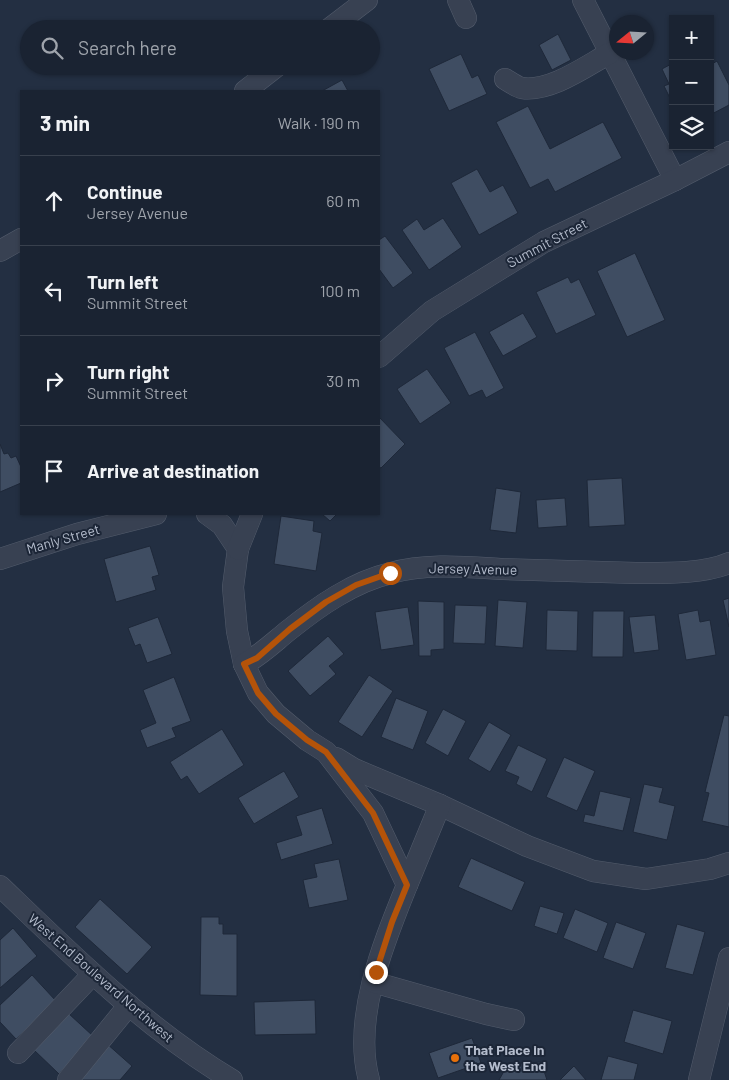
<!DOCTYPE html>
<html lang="en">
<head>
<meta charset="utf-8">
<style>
  :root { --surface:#1a2332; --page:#272f3e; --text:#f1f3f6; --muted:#9fa4ac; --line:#38404d }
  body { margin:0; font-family:Barlow,sans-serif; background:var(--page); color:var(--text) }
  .controls { position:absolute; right:15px; top:15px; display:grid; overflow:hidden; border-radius:0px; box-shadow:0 1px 4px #0004 }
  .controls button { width:45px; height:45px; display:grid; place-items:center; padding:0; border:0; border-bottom:1px solid var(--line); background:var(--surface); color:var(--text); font:25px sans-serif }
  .compass { position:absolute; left:609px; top:15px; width:45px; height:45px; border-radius:50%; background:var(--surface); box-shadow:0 1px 4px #0004; rotate:252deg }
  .stop { position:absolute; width:15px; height:15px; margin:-11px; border:4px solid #b45309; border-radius:50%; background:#fff }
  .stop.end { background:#b45309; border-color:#fff; box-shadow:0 1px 5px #0008 }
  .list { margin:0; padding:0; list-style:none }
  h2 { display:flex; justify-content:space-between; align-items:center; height:65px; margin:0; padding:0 20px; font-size:21px }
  h2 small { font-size:16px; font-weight:400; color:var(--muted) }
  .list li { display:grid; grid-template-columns:32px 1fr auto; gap:15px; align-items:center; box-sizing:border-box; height:90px; padding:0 20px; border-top:1px solid var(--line) }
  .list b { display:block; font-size:19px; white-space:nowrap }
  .list p { margin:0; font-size:16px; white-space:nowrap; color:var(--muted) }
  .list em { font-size:16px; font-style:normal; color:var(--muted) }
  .icon { flex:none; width:28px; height:28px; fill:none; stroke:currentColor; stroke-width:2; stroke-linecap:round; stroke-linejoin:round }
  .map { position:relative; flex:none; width:729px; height:1080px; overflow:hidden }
  .search { position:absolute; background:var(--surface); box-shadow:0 1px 4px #0004; left:20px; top:20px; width:360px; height:55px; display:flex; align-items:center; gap:12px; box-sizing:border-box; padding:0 18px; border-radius:28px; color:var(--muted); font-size:19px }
  .panel { position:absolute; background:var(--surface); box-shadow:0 1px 4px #0004; left:20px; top:90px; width:360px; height:425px; border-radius:0px }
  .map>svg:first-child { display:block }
  .building { fill:#3f4d62; stroke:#1e2839 }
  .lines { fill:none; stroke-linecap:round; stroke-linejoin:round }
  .minor-casing { stroke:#535c6c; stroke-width:22 }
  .minor { stroke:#384152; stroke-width:21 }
  .route { stroke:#b45309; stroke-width:6 }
  .food-dot { fill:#e8710a; stroke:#1c2637; stroke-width:2 }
  .labels { text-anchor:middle; stroke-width:4; stroke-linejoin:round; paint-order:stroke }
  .street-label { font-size:14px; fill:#b4bccc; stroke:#1c2637 }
  .poi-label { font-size:14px; font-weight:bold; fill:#b4bccc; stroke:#1c2637; text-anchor:start }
</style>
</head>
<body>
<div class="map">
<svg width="729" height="1080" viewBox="0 0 729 1080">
  <rect width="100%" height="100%" fill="#232f42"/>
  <g class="building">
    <path d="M 558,34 L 571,60 L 552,70 L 539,45 Z"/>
    <path d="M 461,54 L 472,78 L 478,75 L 487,94 L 449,111 L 429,69 Z"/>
    <path d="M 710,61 L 712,64 L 717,61 L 729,85 L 729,105 L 710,115 Z"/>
    <path d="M 673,63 L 673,109 L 670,103 L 672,102 L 664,86 L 669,84 L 662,69 Z"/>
    <path d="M 342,80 L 348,91 L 322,91 Z"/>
    <path d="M 528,106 L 550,149 L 603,122 L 622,158 L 555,192 L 548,179 L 530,188 L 496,122 Z"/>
    <path d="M 477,169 L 490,192 L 503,185 L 518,213 L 479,235 L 451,183 Z"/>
    <path d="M 443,218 L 462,247 L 429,270 L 402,230 L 417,219 L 424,230 Z"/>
    <path d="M 385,236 L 413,273 L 393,288 L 379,269 L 379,240 Z"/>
    <path d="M 635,253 L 665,320 L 627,337 L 597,271 Z"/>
    <path d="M 568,277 L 571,283 L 579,279 L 596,315 L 556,334 L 536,292 Z"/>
    <path d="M 523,313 L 537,337 L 503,356 L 489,332 Z"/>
    <path d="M 475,332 L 504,388 L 486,398 L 482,390 L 469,396 L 444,348 Z"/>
    <path d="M 427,369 L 451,403 L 420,424 L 397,389 Z"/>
    <path d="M 379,417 L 405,444 L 381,468 L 379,467 Z"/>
    <path d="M 0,444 L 4,454 L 8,453 L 11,458 L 16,456 L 21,467 L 21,483 L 0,492 Z"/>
    <path d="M 622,478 L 625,525 L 589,527 L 587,480 Z"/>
    <path d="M 496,488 L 521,492 L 516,533 L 490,530 Z"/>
    <path d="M 565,498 L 567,526 L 538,528 L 536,500 Z"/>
    <path d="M 322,514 L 337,514 L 330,521 Z"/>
    <path d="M 281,516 L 314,521 L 313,531 L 322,533 L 316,571 L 274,564 Z"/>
    <path d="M 150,546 L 159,575 L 152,577 L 156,590 L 116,602 L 104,559 Z"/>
    <path d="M 729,598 L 729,627 L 723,600 Z"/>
    <path d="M 498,600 L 527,602 L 523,648 L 495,646 Z"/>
    <path d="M 418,601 L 444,602 L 444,649 L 431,650 L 431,656 L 419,656 Z"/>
    <path d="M 455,605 L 487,606 L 485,644 L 453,643 Z"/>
    <path d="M 408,607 L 414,645 L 381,650 L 375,612 Z"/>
    <path d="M 547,610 L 578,611 L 577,651 L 546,650 Z"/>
    <path d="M 698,610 L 700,622 L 710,620 L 716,655 L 686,660 L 678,614 Z"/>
    <path d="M 593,611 L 624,611 L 623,657 L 592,657 Z"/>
    <path d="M 655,615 L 659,650 L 634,653 L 629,617 Z"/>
    <path d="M 158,617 L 172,654 L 147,663 L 140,644 L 135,646 L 128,628 Z"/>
    <path d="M 328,636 L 344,654 L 329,666 L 336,674 L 310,696 L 288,671 Z"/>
    <path d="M 369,675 L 393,691 L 362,737 L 338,722 Z"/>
    <path d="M 174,677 L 191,721 L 172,728 L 176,737 L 147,748 L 140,730 L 156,723 L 143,690 Z"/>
    <path d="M 396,698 L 428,711 L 413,750 L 381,737 Z"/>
    <path d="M 443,709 L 466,721 L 448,756 L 425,743 Z"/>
    <path d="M 724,715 L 729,716 L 729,827 L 702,821 L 709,793 L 705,792 Z"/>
    <path d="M 489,722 L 511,735 L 490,772 L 468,759 Z"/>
    <path d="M 222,729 L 244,765 L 199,794 L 187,776 L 181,780 L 170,762 Z"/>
    <path d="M 518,745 L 547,759 L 532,792 L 516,784 L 519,777 L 505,771 Z"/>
    <path d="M 564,757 L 595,771 L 577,811 L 546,797 Z"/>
    <path d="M 284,771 L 299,797 L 254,824 L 238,798 Z"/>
    <path d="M 644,784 L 663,788 L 659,802 L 675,806 L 667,840 L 633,832 Z"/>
    <path d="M 600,791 L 631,798 L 623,831 L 583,822 L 585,814 L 594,816 Z"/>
    <path d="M 322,808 L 333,844 L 281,860 L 276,843 L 302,835 L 296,816 Z"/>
    <path d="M 471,858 L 525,882 L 512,911 L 458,887 Z"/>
    <path d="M 339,859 L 348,900 L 309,908 L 303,880 L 317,877 L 314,864 Z"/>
    <path d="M 100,899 L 152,947 L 127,974 L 75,927 Z"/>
    <path d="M 540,906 L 564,913 L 557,934 L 534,926 Z"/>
    <path d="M 575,909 L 608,923 L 597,952 L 563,938 Z"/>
    <path d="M 201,917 L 219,917 L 219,924 L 223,924 L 223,934 L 237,934 L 237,996 L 200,995 Z"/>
    <path d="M 616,922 L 646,933 L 633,969 L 603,958 Z"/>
    <path d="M 677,924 L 705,932 L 693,975 L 665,968 Z"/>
    <path d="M 13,928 L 37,956 L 0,988 L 0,940 Z"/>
    <path d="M 32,975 L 56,1001 L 16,1039 L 0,1022 L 0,1005 Z"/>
    <path d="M 315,1000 L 316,1034 L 255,1035 L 254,1002 Z"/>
    <path d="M 633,1010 L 672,1021 L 663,1054 L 624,1042 Z"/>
    <path d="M 68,1013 L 93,1036 L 59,1074 L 34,1050 Z"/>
    <path d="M 472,1038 L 481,1063 L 438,1078 L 429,1053 Z"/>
    <path d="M 106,1043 L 132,1066 L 120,1080 L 75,1080 Z"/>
    <path d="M 608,1056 L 638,1064 L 634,1080 L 601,1080 Z"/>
    <path d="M 541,1062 L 547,1080 L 499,1080 L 508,1064 Z"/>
    <path d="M 574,1066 L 586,1080 L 560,1080 Z"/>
  </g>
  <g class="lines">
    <g class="minor-casing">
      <g id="minor">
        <path d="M 458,0 L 466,18"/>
        <path d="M 583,0 L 675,180"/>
        <path d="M 329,29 L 367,0"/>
        <path d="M 505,79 C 510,82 517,87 522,88 C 551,92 586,66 610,53"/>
        <path d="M 245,91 L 277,66"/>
        <path d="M 0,251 L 21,239"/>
        <path d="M 379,357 L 432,311 L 544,242 L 675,180 L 729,152"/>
        <path d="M 207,514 L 222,525 L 238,549 L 233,587 L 237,631 L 244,664 L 258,693 L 276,714 L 307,740 L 326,752 L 373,813 L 407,885 C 384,942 352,1018 369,1080"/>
        <path d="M 238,549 L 252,514"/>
        <path d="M 0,559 L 77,534 L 156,514"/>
        <path d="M 244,664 C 261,655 274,642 289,630 C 319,606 353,582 391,573 C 427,563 466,567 503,569 C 548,570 592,572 636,573 C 663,573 704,574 729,563"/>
        <path d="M 336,758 L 354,769 L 440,805 L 527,846 L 593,871 L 646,879 L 710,869 L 729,863"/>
        <path d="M 407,885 L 440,805"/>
        <path d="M 0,886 C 73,956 145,1028 232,1080"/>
        <path d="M 373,982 L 486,1014 L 514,1020"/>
        <path d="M 18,1053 L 93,974"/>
        <path d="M 68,1080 L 129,1005"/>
        <path d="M 699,1080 L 729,958"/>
      </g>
    </g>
    <use href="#minor" class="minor"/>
  </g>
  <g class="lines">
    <path class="route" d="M 376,972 L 392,922 L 407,885 L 373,813 L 326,752 L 307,740 L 276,714 L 258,693 L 244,664 L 257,658 L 290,629 L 326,602 L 356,585 L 390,573"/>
  </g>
  <circle class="food-dot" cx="455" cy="1058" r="5"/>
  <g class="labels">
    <g class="street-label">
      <text transform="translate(547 243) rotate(-28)" y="5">Summit Street</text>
      <text transform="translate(63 539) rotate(-16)" y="5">Manly Street</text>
      <text transform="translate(473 569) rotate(1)" y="5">Jersey Avenue</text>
      <text transform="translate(101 978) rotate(41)" y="5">West End Boulevard Northwest</text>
    </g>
    <g class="poi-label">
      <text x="465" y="1055">That Place in<tspan x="465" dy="16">the West End</tspan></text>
    </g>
  </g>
</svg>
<div class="controls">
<button>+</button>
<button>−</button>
<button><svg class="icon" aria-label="layers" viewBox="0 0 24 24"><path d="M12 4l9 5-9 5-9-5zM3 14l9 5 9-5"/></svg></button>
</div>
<svg class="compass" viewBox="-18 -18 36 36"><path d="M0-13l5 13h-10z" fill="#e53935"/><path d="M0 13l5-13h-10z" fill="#9fa4ac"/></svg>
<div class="stop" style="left:390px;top:573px"></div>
<div class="stop end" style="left:376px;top:972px"></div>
<div class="search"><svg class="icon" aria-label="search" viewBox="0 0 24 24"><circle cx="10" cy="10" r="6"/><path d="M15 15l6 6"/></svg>Search here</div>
<section class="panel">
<h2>3 min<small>Walk · 190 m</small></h2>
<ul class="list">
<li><svg class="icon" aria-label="ahead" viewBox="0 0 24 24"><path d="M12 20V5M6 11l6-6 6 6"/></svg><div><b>Continue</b><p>Jersey Avenue</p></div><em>60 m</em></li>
<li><svg class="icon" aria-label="left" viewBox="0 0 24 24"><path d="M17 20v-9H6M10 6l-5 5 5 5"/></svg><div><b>Turn left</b><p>Summit Street</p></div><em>100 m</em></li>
<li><svg class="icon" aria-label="right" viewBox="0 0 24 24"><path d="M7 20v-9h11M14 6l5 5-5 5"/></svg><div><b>Turn right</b><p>Summit Street</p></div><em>30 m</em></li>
<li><svg class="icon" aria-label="arrive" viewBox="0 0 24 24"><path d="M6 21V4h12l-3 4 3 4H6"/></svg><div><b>Arrive at destination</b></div></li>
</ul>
</section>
</div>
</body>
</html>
